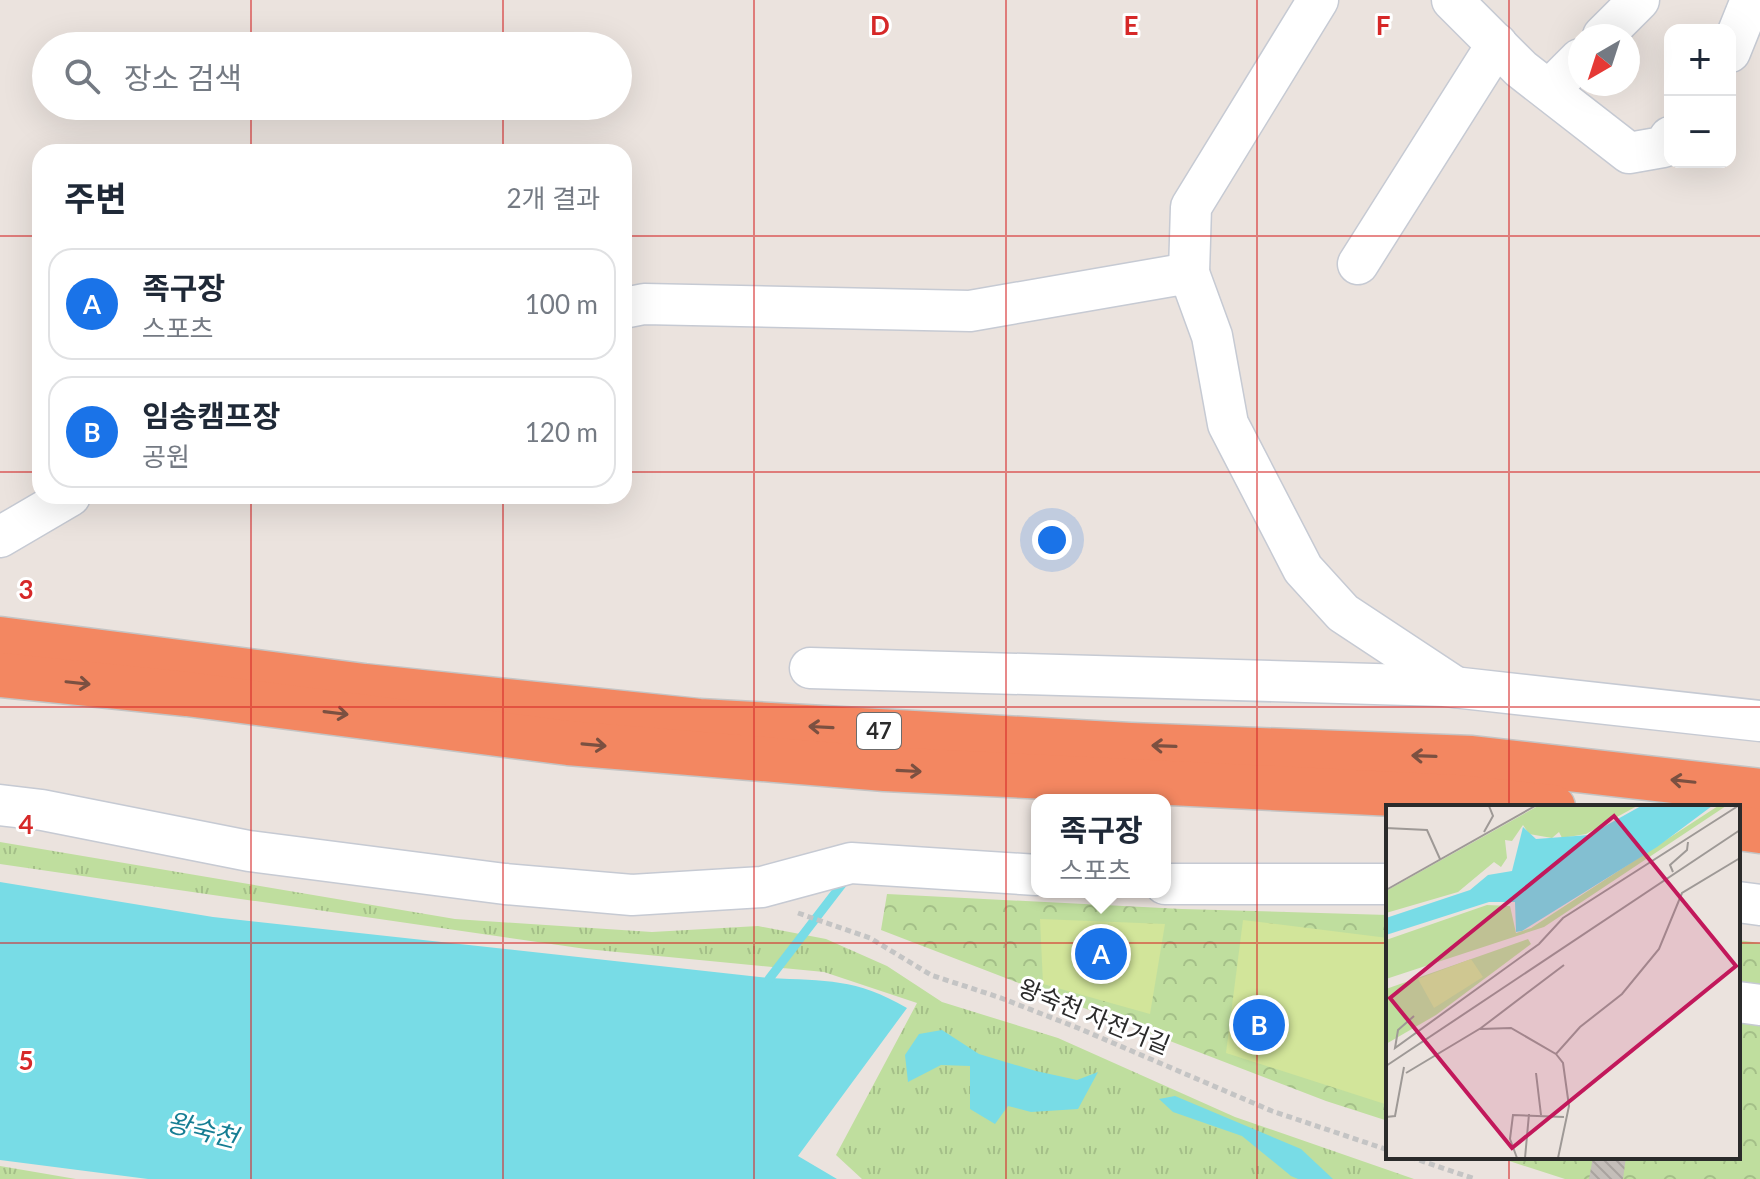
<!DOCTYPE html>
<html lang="ko">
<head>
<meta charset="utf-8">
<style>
  :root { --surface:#fff; --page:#f6f6f7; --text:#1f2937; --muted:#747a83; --line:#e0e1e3; --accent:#1a73e8 }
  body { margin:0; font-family:Lato,"Noto Sans KR",sans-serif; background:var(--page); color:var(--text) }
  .controls { position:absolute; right:24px; top:24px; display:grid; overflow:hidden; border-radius:16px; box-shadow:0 8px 32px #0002 }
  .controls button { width:72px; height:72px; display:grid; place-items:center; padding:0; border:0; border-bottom:2px solid var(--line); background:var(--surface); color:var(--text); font:40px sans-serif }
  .compass { position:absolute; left:1568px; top:24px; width:72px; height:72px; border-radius:50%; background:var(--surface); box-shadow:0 8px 32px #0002; rotate:219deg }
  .you { position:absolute; left:1052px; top:540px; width:28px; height:28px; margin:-20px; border:6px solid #fff; border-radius:50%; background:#1a73e8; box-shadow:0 0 0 12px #1a73e833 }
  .badge { display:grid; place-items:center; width:52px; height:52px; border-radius:50%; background:var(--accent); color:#fff; font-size:26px; font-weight:700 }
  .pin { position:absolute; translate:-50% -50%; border:4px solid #fff; box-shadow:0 2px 8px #0006 }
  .popup { position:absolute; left:1031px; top:794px; width:140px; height:104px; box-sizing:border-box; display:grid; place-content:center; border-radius:16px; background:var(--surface); filter:drop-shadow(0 2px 6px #0005); font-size:26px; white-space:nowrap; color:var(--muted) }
  .popup b { font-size:30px; color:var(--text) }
  .popup::after { content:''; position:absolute; left:50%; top:100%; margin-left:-16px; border:16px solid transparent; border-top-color:var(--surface) }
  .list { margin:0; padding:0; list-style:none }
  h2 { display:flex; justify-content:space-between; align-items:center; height:104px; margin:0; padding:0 32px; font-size:34px }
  h2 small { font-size:26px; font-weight:400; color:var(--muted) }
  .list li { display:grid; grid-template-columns:52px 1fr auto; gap:24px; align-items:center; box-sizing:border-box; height:112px; margin:0 16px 16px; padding:0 16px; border:2px solid var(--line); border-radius:24px }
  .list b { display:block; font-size:30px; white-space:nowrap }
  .list p { margin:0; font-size:26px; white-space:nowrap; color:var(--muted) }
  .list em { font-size:26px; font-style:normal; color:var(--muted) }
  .icon { flex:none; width:44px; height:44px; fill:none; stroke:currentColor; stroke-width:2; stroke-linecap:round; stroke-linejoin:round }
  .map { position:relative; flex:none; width:1760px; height:1179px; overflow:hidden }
  .search { position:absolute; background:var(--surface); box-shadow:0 8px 32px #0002; left:32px; top:32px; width:600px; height:88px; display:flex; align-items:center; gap:20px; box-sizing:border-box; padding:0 28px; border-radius:44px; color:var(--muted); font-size:30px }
  .panel { position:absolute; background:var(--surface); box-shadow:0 8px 32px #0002; left:32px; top:144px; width:600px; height:360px; border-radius:24px }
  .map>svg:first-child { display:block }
  .grass { fill:url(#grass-tufts) }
  .park { fill:url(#park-crowns) }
  .pitch { fill:#d2e59a }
  .water { fill:#78dce6 }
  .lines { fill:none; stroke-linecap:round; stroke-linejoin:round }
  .stream { stroke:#78dce6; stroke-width:9 }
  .building { fill:url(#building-back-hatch) }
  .minor-casing { stroke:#c6cad3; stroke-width:43 }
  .highway-casing { stroke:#c4c4c4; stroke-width:47 }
  .path { stroke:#c4c4c4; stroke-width:5; stroke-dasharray:6 4; stroke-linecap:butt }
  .minor { stroke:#fff; stroke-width:40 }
  .highway { stroke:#f38761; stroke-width:44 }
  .oneway { stroke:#7b5041 }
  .grid { fill:none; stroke:#d62828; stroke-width:2; stroke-opacity:0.55 }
  .labels { text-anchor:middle; stroke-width:6; stroke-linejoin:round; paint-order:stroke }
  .shield { fill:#fff; stroke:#6b6b6b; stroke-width:2 }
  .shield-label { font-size:22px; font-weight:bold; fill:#2b2b2b }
  .street-label { font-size:24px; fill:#2b2b2b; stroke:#fff }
  .water-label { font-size:26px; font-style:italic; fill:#167d93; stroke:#fff }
  .inset-road { fill:none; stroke:#9e9996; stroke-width:2 }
  .view { fill:#c2185b; fill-opacity:0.15; stroke:#c2185b; stroke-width:4 }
  .inset-edge { fill:none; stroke:#2b2b2b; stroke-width:4 }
  .grid-label { font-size:26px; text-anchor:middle; font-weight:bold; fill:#d62828; stroke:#fff; stroke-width:6; stroke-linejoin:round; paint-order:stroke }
</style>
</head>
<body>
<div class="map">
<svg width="1760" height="1179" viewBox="0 0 1760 1179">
  <defs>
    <pattern id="grass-tufts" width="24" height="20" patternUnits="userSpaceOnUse" patternTransform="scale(2)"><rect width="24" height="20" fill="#bfde9e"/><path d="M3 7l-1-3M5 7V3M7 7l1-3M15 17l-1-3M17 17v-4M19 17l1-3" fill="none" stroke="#a4bf88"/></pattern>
    <pattern id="park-crowns" width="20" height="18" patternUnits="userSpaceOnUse" patternTransform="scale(2)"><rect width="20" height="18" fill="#bfde9e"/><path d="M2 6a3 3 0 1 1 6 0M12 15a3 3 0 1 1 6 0" fill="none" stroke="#a4bf88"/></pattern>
    <pattern id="building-back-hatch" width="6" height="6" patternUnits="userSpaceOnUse" patternTransform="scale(2)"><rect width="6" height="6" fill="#c4beb9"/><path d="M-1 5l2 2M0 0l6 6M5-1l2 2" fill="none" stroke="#a9a39f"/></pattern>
  </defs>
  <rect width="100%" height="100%" fill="#ebe3de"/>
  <g class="grass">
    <path d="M 0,842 L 455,919 L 652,932 L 758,926 L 826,939 L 887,966 L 942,1002 L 1058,1038 L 1235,1117 L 1414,1179 L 862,1179 L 836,1155 L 917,1003 L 824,972 L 586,949 L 0,864 Z"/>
    <path d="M 0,1166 L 76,1179 L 0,1179 Z"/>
  </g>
  <g class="park">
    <path d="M 887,894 L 1182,909 L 1388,915 L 1388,1121 L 1326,1101 L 881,930 Z"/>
    <path d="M 1738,940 L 1760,943 L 1760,1179 L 1565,1179 L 1497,1157 L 1738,1157 Z"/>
  </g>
  <g class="pitch">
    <path d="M 1040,919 L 1165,924 L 1150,1014 L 1043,984 Z"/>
    <path d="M 1243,920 L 1388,938 L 1388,1105 L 1226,1053 Z"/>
  </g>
  <g class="water">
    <path d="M 0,882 L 213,917 L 769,978 C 827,981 855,978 907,1008 L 798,1156 L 837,1179 L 148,1179 L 0,1160 Z"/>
    <path d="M 942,1030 L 979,1054 L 1036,1071 L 1077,1080 L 1098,1072 L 1078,1109 L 1031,1112 L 1008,1106 L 995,1124 L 970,1109 L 970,1066 L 941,1065 L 908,1082 L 905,1055 L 919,1034 Z"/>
    <path d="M 1175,1096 L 1301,1149 L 1333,1179 L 1298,1179 L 1291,1176 L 1242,1136 L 1173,1112 L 1159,1099 Z"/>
  </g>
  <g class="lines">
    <path class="stream" d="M 769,979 L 846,879"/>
  </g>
  <path class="building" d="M 1593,1157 L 1626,1157 L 1623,1179 L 1589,1179 Z"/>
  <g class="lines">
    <g class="minor-casing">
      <g id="minor">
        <path d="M 1452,0 L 1521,69 L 1629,153 L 1663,147 L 1670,137"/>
        <path d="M 1603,36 L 1639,0"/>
        <path d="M 1730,52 L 1751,0"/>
        <path d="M 1549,90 L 1580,59"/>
        <path d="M 1358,264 L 1497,44"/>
        <path d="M 1189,273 L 1191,207 L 1318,0"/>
        <path d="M 624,308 L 644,304 L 970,311 L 1189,273 L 1212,336 L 1228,424 L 1303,569 L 1343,613 L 1455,687"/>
        <path d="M 0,537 L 70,496"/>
        <path d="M 810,668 L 1444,686 L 1760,721"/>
        <path d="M 0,805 L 42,810 L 249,851 L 505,884 L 632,895 L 762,887 L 851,863 L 1037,875"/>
        <path d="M 1165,884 L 1388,884"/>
        <path d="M 1738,902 L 1760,905"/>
        <path d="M 1738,1002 L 1760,1005"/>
      </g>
    </g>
    <g class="highway-casing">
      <g id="highway">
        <path d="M 0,639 L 364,686 L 699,721 L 1130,745 L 1472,758 L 1760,791"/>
        <path d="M 0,675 L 187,694 L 568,743 L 885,769 L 1456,797 L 1553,807"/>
        <path d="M 1738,828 L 1760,831"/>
      </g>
    </g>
    <g class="path">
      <path d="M 798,913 L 870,938 L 931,975 L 1001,998 L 1078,1028 L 1272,1111 L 1388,1150"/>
      <path d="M 1410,1157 L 1475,1179"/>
    </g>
    <use href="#minor" class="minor"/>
    <use href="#highway" class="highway"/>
  </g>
  <defs><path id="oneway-shaft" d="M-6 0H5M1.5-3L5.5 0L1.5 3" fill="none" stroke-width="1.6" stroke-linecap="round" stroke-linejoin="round" transform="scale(2)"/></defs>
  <g class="oneway">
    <use href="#oneway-shaft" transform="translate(78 683) rotate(6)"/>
    <use href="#oneway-shaft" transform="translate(336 713) rotate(7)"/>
    <use href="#oneway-shaft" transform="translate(821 727) rotate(-177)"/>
    <use href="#oneway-shaft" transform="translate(594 745) rotate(5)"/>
    <use href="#oneway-shaft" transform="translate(1164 746) rotate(-178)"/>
    <use href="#oneway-shaft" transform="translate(1424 756) rotate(-178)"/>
    <use href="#oneway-shaft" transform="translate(909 771) rotate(3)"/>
    <use href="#oneway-shaft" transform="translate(1683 781) rotate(-174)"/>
  </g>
  <path class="grid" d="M 251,0 L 251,46M 503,0 L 503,46M 754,0 L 754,1179M 1006,0 L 1006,1179M 1257,0 L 1257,1179M 1509,0 L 1509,807M 251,106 L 251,152M 503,106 L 503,152M 0,236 L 40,236M 624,236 L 1760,236M 0,472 L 40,472M 624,472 L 1760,472M 251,496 L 251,1179M 503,496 L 503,1179M 0,707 L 1760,707M 0,943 L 1388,943M 1738,943 L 1760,943M 1509,1157 L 1509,1179"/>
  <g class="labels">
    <rect class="shield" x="857" y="713" width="44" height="36" rx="6"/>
    <g class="shield-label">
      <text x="879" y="739">47</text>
    </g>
    <g class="street-label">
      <text transform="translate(1094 1017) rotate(22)" y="8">왕숙천 자전거길</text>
    </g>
    <g class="water-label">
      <text transform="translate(202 1130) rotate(14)" y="9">왕숙천</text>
    </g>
  </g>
  <g transform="translate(1386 805)">
    <rect width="354" height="354" fill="#ebe3de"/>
    <path d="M 152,1 L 251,1 L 200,29 L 176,33 L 173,27 L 166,33 L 143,29 L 137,20 L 126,36 L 119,35 L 121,53 L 115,62 L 108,57 L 72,87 L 0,108 L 0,86 ZM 332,1 L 340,1 L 158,122 L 0,174 L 0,135 L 101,100 L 124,101 L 130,128 L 145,123 Z" fill="#bfde9e"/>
    <path d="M 142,134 L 145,139 L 50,210 L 0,239 L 0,184 Z" fill="#bfde9e"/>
    <path d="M 85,154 L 97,172 L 48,203 L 32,174 Z" fill="#d2e59a"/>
    <path d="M 255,1 L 326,1 L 271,42 L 136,126 L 130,127 L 129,97 L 103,97 L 0,130 L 0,113 L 84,85 L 102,70 L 126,66 L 137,22 L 150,34 L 203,30 Z" fill="#78dce6"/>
    <path class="inset-road" d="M 0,23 L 41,25 L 54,54M 98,27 L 107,11 L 103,1M 287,67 L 284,60 L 301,45 L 302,37M 0,85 L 149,1M 28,211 L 12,225 L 9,243 L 153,139 L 177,113 L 352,1M 94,224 L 125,223 L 170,249 L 194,222 L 236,189 L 273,144 L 296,88 L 354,53M 170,249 L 177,258 L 183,301 L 172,353M 0,261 L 354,25M 20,268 L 95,223 L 178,160M 150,268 L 155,310M 0,312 L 9,311 L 18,262M 131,353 L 124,334 L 127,310 L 178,312M 139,353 L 143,309"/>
    <path class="view" d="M 228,11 L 350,161 L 126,343 L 4,193 Z"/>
    <rect width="354" height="354" class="inset-edge"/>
  </g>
  <g class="grid-label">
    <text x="880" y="35">D</text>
    <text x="1131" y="35">E</text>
    <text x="1383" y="35">F</text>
    <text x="26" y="599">3</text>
    <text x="26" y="834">4</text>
    <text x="26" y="1070">5</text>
  </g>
</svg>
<div class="controls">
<button>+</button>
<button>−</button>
</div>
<svg class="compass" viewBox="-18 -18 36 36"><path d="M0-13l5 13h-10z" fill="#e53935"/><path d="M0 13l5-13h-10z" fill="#747a83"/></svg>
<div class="you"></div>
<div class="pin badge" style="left:1101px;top:954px">A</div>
<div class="popup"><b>족구장</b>스포츠</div>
<div class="pin badge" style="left:1259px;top:1025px">B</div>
<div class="search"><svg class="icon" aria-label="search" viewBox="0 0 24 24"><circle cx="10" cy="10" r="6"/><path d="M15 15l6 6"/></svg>장소 검색</div>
<section class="panel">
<h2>주변<small>2개 결과</small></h2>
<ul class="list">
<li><span class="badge">A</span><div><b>족구장</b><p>스포츠</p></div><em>100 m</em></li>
<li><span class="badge">B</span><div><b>임송캠프장</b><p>공원</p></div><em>120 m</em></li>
</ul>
</section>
</div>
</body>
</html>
